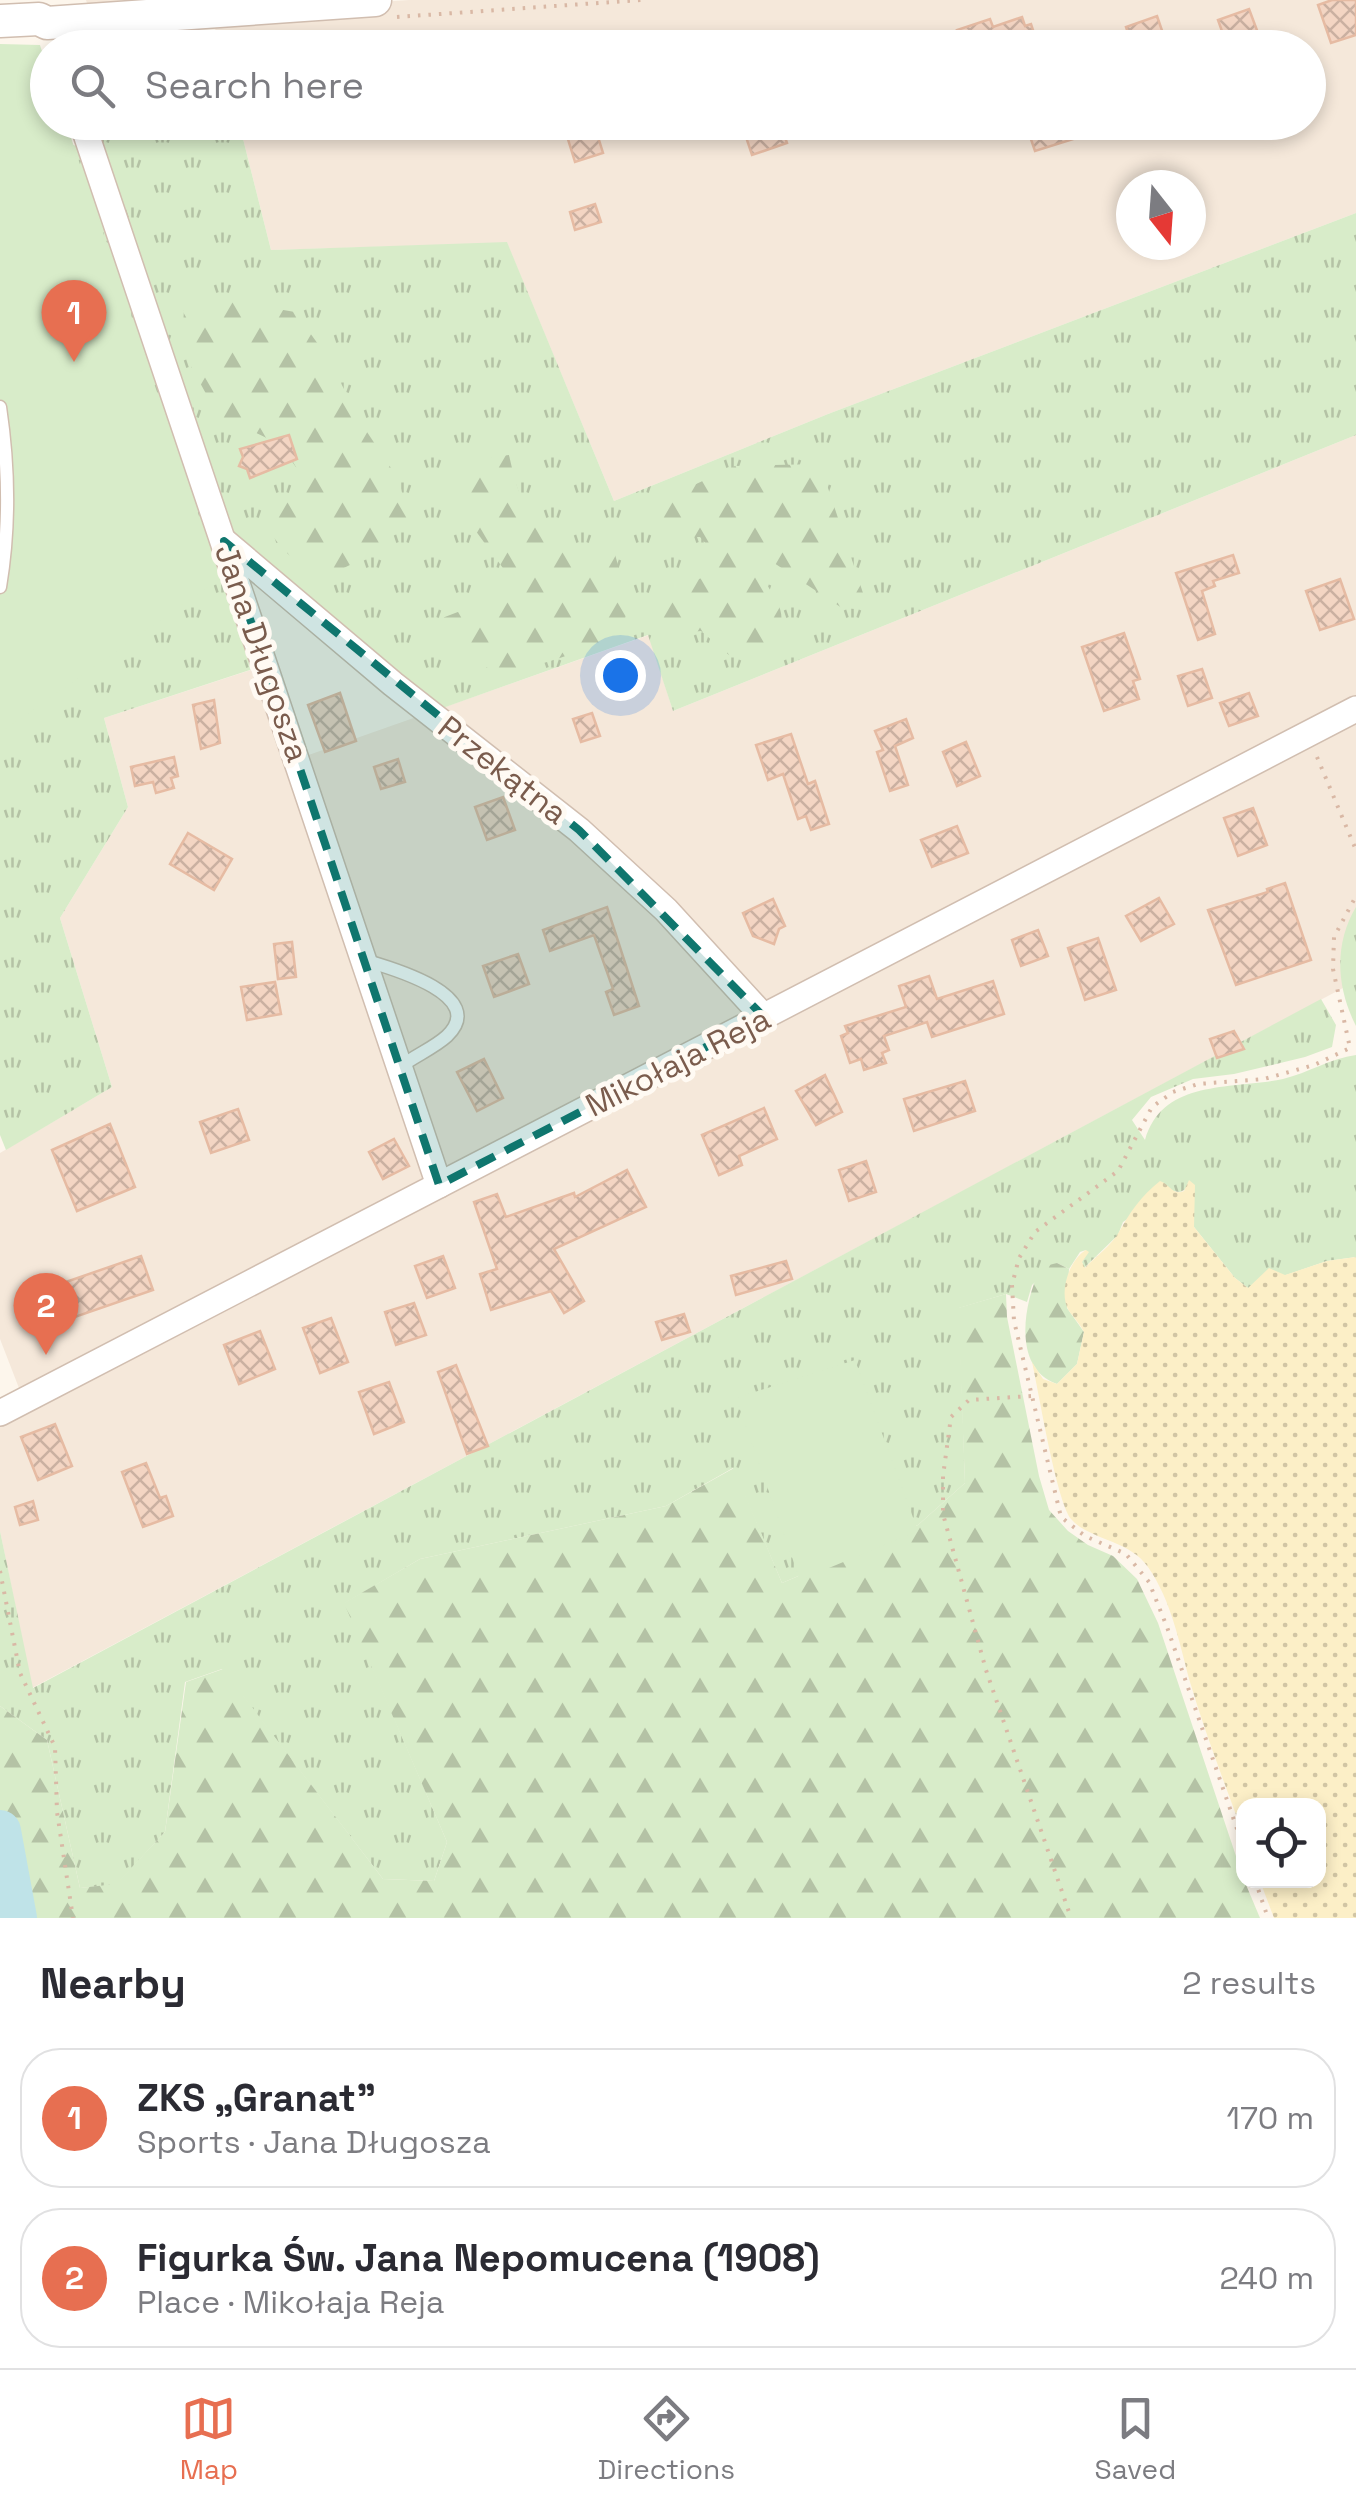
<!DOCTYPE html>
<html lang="en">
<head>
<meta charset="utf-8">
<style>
  :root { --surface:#fff; --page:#f2f2f3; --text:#2b2b33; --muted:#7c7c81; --line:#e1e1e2; --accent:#e76f51 }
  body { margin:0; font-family:"Space Grotesk",sans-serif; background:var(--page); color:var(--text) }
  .controls { position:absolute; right:30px; bottom:30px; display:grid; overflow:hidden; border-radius:20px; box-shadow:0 5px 15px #0003 }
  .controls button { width:90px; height:90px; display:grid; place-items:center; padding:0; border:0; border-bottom:2px solid var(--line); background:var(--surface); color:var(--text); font:50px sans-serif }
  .compass { position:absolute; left:1116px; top:170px; width:90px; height:90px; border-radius:50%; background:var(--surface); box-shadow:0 5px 15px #0003; rotate:163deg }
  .you { position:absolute; left:620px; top:675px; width:35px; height:35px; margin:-25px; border:8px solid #fff; border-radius:50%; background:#1a73e8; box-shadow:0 0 0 15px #1a73e833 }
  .badge { display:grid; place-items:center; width:65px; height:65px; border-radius:50%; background:var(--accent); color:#fff; font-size:32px; font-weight:700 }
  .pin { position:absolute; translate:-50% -82px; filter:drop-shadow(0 2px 5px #0008) }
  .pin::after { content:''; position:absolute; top:52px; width:35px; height:30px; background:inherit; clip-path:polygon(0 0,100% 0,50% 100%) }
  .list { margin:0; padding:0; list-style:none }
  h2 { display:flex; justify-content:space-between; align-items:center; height:130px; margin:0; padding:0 40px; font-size:42px }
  h2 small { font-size:32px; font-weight:400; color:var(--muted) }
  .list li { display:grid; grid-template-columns:65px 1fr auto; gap:30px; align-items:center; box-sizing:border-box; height:140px; margin:0 20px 20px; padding:0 20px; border:2px solid var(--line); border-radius:40px }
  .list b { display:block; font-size:38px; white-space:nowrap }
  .list p { margin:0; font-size:32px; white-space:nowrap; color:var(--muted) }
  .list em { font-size:32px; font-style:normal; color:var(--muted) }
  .icon { flex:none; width:55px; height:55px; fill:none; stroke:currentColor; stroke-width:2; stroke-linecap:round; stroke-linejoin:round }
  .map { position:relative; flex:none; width:1356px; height:1918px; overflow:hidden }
  .search { position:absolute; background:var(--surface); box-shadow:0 5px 15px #0003; left:30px; right:30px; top:30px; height:110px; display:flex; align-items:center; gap:25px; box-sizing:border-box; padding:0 35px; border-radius:55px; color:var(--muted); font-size:38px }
  .sheet { height:450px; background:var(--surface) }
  nav { display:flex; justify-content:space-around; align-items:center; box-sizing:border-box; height:140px; border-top:2px solid var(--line); background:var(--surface); font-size:28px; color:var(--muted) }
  nav a { display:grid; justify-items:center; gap:5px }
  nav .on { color:var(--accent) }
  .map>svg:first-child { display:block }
  .residential { fill:#f5e8da; fill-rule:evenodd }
  .grass { fill:url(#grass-tufts) }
  .forest { fill:url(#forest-firs) }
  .sand { fill:url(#sand-dots) }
  .garden { fill:#d8ecc9 }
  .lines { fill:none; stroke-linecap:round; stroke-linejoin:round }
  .river { stroke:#bfe3e8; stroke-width:42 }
  .building { fill:url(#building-cross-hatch); stroke:#e6bba3; stroke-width:2.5 }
  .service-casing { stroke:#d1beb0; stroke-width:15 }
  .minor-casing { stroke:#d1beb0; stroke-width:28 }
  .tertiary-casing { stroke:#d1beb0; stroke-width:35 }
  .path { stroke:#d9b8a5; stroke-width:4; stroke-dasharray:2.5 8; stroke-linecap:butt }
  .service { stroke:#fff; stroke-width:12 }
  .minor { stroke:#fff; stroke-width:25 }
  .tertiary { stroke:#fff; stroke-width:32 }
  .marked { fill:#0f766e; fill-opacity:0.2; stroke:#0f766e; stroke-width:8; stroke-dasharray:20 12; stroke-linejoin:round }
  .labels { text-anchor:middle; stroke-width:10; stroke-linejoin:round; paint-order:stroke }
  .street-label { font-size:32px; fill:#7a5c4d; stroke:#fffaf3 }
</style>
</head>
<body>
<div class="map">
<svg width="1356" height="1918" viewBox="0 0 1356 1918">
  <defs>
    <pattern id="grass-tufts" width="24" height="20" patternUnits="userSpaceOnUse" patternTransform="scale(2.5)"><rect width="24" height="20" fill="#d8ecc9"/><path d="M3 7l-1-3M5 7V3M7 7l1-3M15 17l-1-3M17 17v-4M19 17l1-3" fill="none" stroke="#b4c2a5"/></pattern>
    <pattern id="forest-firs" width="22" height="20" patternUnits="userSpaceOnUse" patternTransform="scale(2.5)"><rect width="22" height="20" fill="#d8ecc9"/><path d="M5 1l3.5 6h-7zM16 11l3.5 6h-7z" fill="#b4c2a5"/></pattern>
    <pattern id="sand-dots" width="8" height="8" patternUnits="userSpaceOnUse" patternTransform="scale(2.5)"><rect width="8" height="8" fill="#fcefc7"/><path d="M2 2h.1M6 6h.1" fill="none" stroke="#d1c5a4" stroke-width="1.8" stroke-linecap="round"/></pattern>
    <pattern id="building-cross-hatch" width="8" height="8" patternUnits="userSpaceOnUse" patternTransform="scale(2.5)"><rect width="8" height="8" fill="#f3d5c3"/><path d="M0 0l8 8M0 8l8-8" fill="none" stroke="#cab0a1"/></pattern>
  </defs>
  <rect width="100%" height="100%" fill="#fdf6ec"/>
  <g class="residential">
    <path d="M 86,0 L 235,0 L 239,12 L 409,0 L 1356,0 L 1356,213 L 828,414 L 614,501 L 507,243 L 271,250 L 239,123 L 1308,122 L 1308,48 L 220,48 L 210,8 L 91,16 ZM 1131,185 L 1191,185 L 1191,245 L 1131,245 Z"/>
    <path d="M 1356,435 L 1356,981 L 32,1688 L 0,1531 L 0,1414 L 24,1401 L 0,1339 L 0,1153 L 112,1087 L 60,918 L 128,807 L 104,718 L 269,664 L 300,758 L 649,635 L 673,711 Z"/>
  </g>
  <g class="grass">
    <path d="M 217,35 L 220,47 L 74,47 L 77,45 Z"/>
    <path d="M 91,123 L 239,123 L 271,250 L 507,242 L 614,501 L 828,414 L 1356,213 L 1356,435 L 673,711 L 648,635 L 440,709 L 234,535 Z"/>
    <path d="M 74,145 L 80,149 L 262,666 L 104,718 L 128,807 L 60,918 L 112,1087 L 6,1150 L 0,1135 L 0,148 Z"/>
    <path d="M 1356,907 L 1356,1026 C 1336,987 1334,944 1356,907 Z"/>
    <path d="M 1321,999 L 1336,1025 L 1332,1047 L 1305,1057 L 1234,1074 L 1193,1079 L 1151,1097 L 1132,1120 L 1145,1140 C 1163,1078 1233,1090 1283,1079 C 1308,1073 1331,1058 1356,1055 L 1356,1257 L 1327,1261 L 1248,1288 L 1235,1278 L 1194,1227 L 1194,1185 L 1180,1192 L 1171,1191 L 1123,1222 L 1118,1235 L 1084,1268 L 1082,1262 L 1086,1250 L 1080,1252 L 1069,1269 L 1057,1263 L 1032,1285 L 1027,1302 L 1006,1294 L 959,1308 L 965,1483 L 918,1525 L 782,1583 L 733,1468 L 666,1506 L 420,1559 L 345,1603 L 447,1842 L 434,1881 L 383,1879 L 222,1669 L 185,1682 L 165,1832 L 116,1885 L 80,1888 L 47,1740 L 0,1706 L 0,1531 L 33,1688 Z"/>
  </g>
  <g class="forest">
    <path d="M 220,299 L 295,312 L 328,358 L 363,426 L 399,480 L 408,518 L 377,552 L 325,577 C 296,566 282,550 265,525 L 271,509 L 304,480 C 281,440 265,434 221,421 L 182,350 L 184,308 Z"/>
    <path d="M 509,455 C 520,506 532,529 576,560 L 611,540 L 629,605 L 619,639 C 572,649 503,692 459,654 C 450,646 443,630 437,620 L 476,605 L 499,604 L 511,579 L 448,493 L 467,460 Z"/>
    <path d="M 820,464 L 863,593 L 855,609 L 842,608 L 771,561 L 763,571 C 766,587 769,586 776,600 C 792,628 770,644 749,658 L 729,655 L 701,631 L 691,632 L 668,643 L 658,620 L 656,602 L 666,589 L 705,577 L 716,555 L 700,537 L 661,537 L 651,518 L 681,491 L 735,466 Z"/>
    <path d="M 1057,1263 L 1069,1269 L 1067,1308 L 1084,1332 L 1077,1364 L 1057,1384 C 1011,1368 1024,1301 1041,1267 Z"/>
    <path d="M 1006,1294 L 1007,1317 L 1039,1476 L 1049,1510 L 1068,1531 L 1088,1545 L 1113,1556 L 1137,1579 L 1158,1623 L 1244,1880 L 1260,1918 L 0,1918 L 0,1706 L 47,1740 L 80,1888 L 116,1884 L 165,1832 L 186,1682 L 223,1669 L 383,1879 L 434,1881 L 447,1842 L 344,1603 L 420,1559 L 666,1506 L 734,1468 L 782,1583 L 918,1525 L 965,1483 L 958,1308 Z"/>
  </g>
  <path class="sand" d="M 1189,1180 L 1195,1185 L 1194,1227 L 1235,1278 L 1248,1288 L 1269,1268 L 1285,1275 L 1327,1261 L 1356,1257 L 1356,1918 L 1274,1918 L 1260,1881 L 1318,1880 L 1318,1806 L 1244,1806 L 1243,1834 C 1225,1784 1205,1733 1190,1682 C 1179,1642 1172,1602 1148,1567 C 1130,1540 1089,1540 1071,1519 C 1056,1499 1039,1393 1032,1362 L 1043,1379 L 1057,1384 L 1077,1364 L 1084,1332 C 1080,1324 1074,1318 1069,1311 C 1058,1293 1069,1260 1086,1250 L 1089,1252 L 1082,1262 L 1085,1268 C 1095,1257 1112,1245 1119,1232 C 1130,1212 1141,1196 1160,1181 C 1170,1184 1172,1196 1184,1191 Z"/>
  <g class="garden">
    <path d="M 0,44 L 40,45 L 47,67 L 48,122 L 66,123 L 220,578 L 0,733 Z"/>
    <path d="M 855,1360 L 918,1531 L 800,1580 L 736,1398 Z"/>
  </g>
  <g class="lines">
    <path class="river" d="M 0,1831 L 16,1918"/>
  </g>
  <g class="building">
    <path d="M 1332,0 L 1356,0 L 1356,35 L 1331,43 L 1318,5 Z"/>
    <path d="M 1249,9 L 1261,41 L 1242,48 L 1228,48 L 1218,20 Z"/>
    <path d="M 1157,16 L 1168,48 L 1133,48 L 1126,27 Z"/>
    <path d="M 1022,17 L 1025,26 L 1031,24 L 1039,48 L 963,48 L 957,30 L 990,19 L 993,27 Z"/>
    <path d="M 741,122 L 780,122 L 787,143 L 752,155 Z"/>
    <path d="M 1025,122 L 1111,122 L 1112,127 L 1035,151 Z"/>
    <path d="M 595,127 L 603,153 L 575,162 L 567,136 Z"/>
    <path d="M 595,204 L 601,222 L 575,230 L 570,212 Z"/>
    <path d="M 289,435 L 297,459 L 250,478 L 247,469 L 239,466 L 243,457 L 240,449 Z"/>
    <path d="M 1233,555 L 1239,573 L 1213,581 L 1215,586 L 1202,591 L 1215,634 L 1198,640 L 1176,573 Z"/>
    <path d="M 1340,579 L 1354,619 L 1320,630 L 1306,591 Z"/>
    <path d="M 1124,633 L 1140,679 L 1133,681 L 1139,699 L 1104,711 L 1082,647 Z"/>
    <path d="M 1202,669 L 1212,698 L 1188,706 L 1178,676 Z"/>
    <path d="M 340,693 L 356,741 L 325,752 L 308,705 Z"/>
    <path d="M 1249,693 L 1258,716 L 1229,726 L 1220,703 Z"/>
    <path d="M 214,700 L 220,743 L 201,749 L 193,705 Z"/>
    <path d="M 592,713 L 600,736 L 581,742 L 573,719 Z"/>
    <path d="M 906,719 L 913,738 L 895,746 L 908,785 L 890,791 L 877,752 L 883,750 L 875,731 Z"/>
    <path d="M 791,734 L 808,784 L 815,781 L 829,824 L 811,830 L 806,816 L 798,819 L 783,774 L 768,780 L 756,745 Z"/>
    <path d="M 966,742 L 980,776 L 957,786 L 943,752 Z"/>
    <path d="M 174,757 L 178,776 L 171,778 L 174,788 L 156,793 L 153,782 L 135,786 L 131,767 Z"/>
    <path d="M 398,759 L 405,782 L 381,789 L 374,767 Z"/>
    <path d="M 503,797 L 515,830 L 487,840 L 475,807 Z"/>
    <path d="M 1253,808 L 1267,845 L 1238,856 L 1224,818 Z"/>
    <path d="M 957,826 L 968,853 L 932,867 L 921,840 Z"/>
    <path d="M 188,833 L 232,859 L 214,890 L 170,864 Z"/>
    <path d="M 1285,883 L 1311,960 L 1236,985 L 1208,910 L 1268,892 L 1267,889 Z"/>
    <path d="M 1159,898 L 1174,924 L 1141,941 L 1126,916 Z"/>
    <path d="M 773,899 L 785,926 L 779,929 L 774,944 L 753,936 L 743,913 Z"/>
    <path d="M 607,907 L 639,1006 L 614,1015 L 606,992 L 613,989 L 594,935 L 550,951 L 543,930 Z"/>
    <path d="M 1038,930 L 1048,956 L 1021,966 L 1012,940 Z"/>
    <path d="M 1098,938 L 1116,990 L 1085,1000 L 1068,948 Z"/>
    <path d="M 292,942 L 296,977 L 278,979 L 274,944 Z"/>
    <path d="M 518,954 L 529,984 L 494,997 L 483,966 Z"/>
    <path d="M 929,976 L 937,999 L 993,981 L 1004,1014 L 932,1037 L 927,1022 L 884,1036 L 889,1050 L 882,1053 L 886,1063 L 864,1070 L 861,1059 L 850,1063 L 841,1036 L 848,1033 L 845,1026 L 906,1007 L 899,986 Z"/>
    <path d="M 275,982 L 281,1014 L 247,1020 L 241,987 Z"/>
    <path d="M 1234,1031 L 1244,1049 L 1217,1058 L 1210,1039 Z"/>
    <path d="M 484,1059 L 503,1098 L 477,1111 L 457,1072 Z"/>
    <path d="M 825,1075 L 842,1112 L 816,1125 L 796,1091 Z"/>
    <path d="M 965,1081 L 975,1111 L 914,1131 L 904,1099 Z"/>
    <path d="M 764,1108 L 777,1139 L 739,1156 L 742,1165 L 719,1175 L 702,1135 Z"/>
    <path d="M 238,1109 L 249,1140 L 211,1153 L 200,1122 Z"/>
    <path d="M 110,1124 L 135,1187 L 77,1211 L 52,1150 Z"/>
    <path d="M 394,1139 L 409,1166 L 383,1179 L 369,1152 Z"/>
    <path d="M 866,1161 L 876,1192 L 849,1201 L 839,1170 Z"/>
    <path d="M 627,1170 L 646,1207 L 554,1249 L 584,1301 L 564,1313 L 551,1291 L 491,1310 L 480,1274 L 497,1269 L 474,1202 L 497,1194 L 506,1217 L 574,1193 L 575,1197 Z"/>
    <path d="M 141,1256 L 153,1290 L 72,1318 L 60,1284 Z"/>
    <path d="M 443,1256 L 455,1288 L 427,1298 L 415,1266 Z"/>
    <path d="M 786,1261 L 792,1279 L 736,1295 L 731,1276 Z"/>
    <path d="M 414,1303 L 426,1335 L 396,1345 L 385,1312 Z"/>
    <path d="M 684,1314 L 690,1332 L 662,1340 L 656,1322 Z"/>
    <path d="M 331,1318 L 348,1362 L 320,1373 L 303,1328 Z"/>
    <path d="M 260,1331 L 275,1369 L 239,1384 L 224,1345 Z"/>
    <path d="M 456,1365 L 488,1446 L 467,1454 L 438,1372 Z"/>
    <path d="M 389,1382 L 404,1422 L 374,1434 L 359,1392 Z"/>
    <path d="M 55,1424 L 72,1466 L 38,1480 L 21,1437 Z"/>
    <path d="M 146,1463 L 160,1498 L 166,1496 L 173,1516 L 143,1527 L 122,1472 Z"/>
    <path d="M 33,1501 L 38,1520 L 20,1525 L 15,1507 Z"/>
  </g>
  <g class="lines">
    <g class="service-casing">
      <g id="service">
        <path d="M 0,407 C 9,467 10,527 0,587"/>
        <path d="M 364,960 C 388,967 490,995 447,1036 C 434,1048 414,1056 400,1067"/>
      </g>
    </g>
    <g class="minor-casing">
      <g id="minor">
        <path d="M 82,122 L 439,1185"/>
        <path d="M 225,542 L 393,684 L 579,830 L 666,910 L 764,1017"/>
        <path d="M 0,1413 L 1356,709"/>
      </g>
    </g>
    <g class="tertiary-casing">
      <path id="tertiary" d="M 0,21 L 39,19 L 47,23 L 375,0"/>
    </g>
    <g class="path">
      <path d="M 397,17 L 641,0"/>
      <path d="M 1317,757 L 1356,850"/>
      <path d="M 1031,1396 L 969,1400 L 951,1417 L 943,1476 L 943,1514 L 986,1670 L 1071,1918"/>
      <path d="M 0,1571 L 20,1673 L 55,1747 L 57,1812 L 73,1918"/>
      <path d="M 1244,1849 L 1167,1627 L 1149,1582 L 1126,1554 L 1085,1536 L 1061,1517 L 1014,1321 L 1012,1285 L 1019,1258 L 1035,1232 L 1118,1171 L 1152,1107 L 1173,1092 L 1198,1084 L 1264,1079 L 1314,1065 L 1350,1048 L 1333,969 L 1334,937 L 1356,896"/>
      <path d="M 1255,1880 L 1268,1918"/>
    </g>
    <use href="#service" class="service"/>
    <use href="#minor" class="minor"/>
    <use href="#tertiary" class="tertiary"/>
  </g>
  <path class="marked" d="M 224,541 L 579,830 L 764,1017 L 439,1185 Z"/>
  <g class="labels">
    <g class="street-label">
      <text transform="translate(262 653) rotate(71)" y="11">Jana Długosza</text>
      <text transform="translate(503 770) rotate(38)" y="11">Przekątna</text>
      <text transform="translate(678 1062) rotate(-27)" y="11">Mikołaja Reja</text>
    </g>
  </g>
</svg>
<div class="controls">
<button><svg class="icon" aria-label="locate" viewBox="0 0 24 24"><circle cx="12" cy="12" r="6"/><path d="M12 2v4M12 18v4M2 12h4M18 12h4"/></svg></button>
</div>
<svg class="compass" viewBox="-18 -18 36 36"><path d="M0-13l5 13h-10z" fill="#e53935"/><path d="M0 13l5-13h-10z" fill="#7c7c81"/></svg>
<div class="you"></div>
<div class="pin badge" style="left:74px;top:362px">1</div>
<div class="pin badge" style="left:46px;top:1355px">2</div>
<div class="search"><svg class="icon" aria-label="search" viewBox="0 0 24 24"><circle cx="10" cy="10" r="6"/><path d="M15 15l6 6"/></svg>Search here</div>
</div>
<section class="sheet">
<h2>Nearby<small>2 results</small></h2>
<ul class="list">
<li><span class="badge">1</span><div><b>ZKS „Granat”</b><p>Sports · Jana Długosza</p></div><em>170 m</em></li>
<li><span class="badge">2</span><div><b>Figurka Św. Jana Nepomucena (1908)</b><p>Place · Mikołaja Reja</p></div><em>240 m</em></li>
</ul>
</section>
<nav>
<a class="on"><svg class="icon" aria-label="map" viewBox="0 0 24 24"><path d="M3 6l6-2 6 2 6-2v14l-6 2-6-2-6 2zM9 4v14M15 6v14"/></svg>Map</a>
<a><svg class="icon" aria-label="directions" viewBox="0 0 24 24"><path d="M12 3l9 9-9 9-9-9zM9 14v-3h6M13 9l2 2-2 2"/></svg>Directions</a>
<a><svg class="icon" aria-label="saved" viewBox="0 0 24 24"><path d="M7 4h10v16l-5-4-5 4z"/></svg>Saved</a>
</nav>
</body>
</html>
